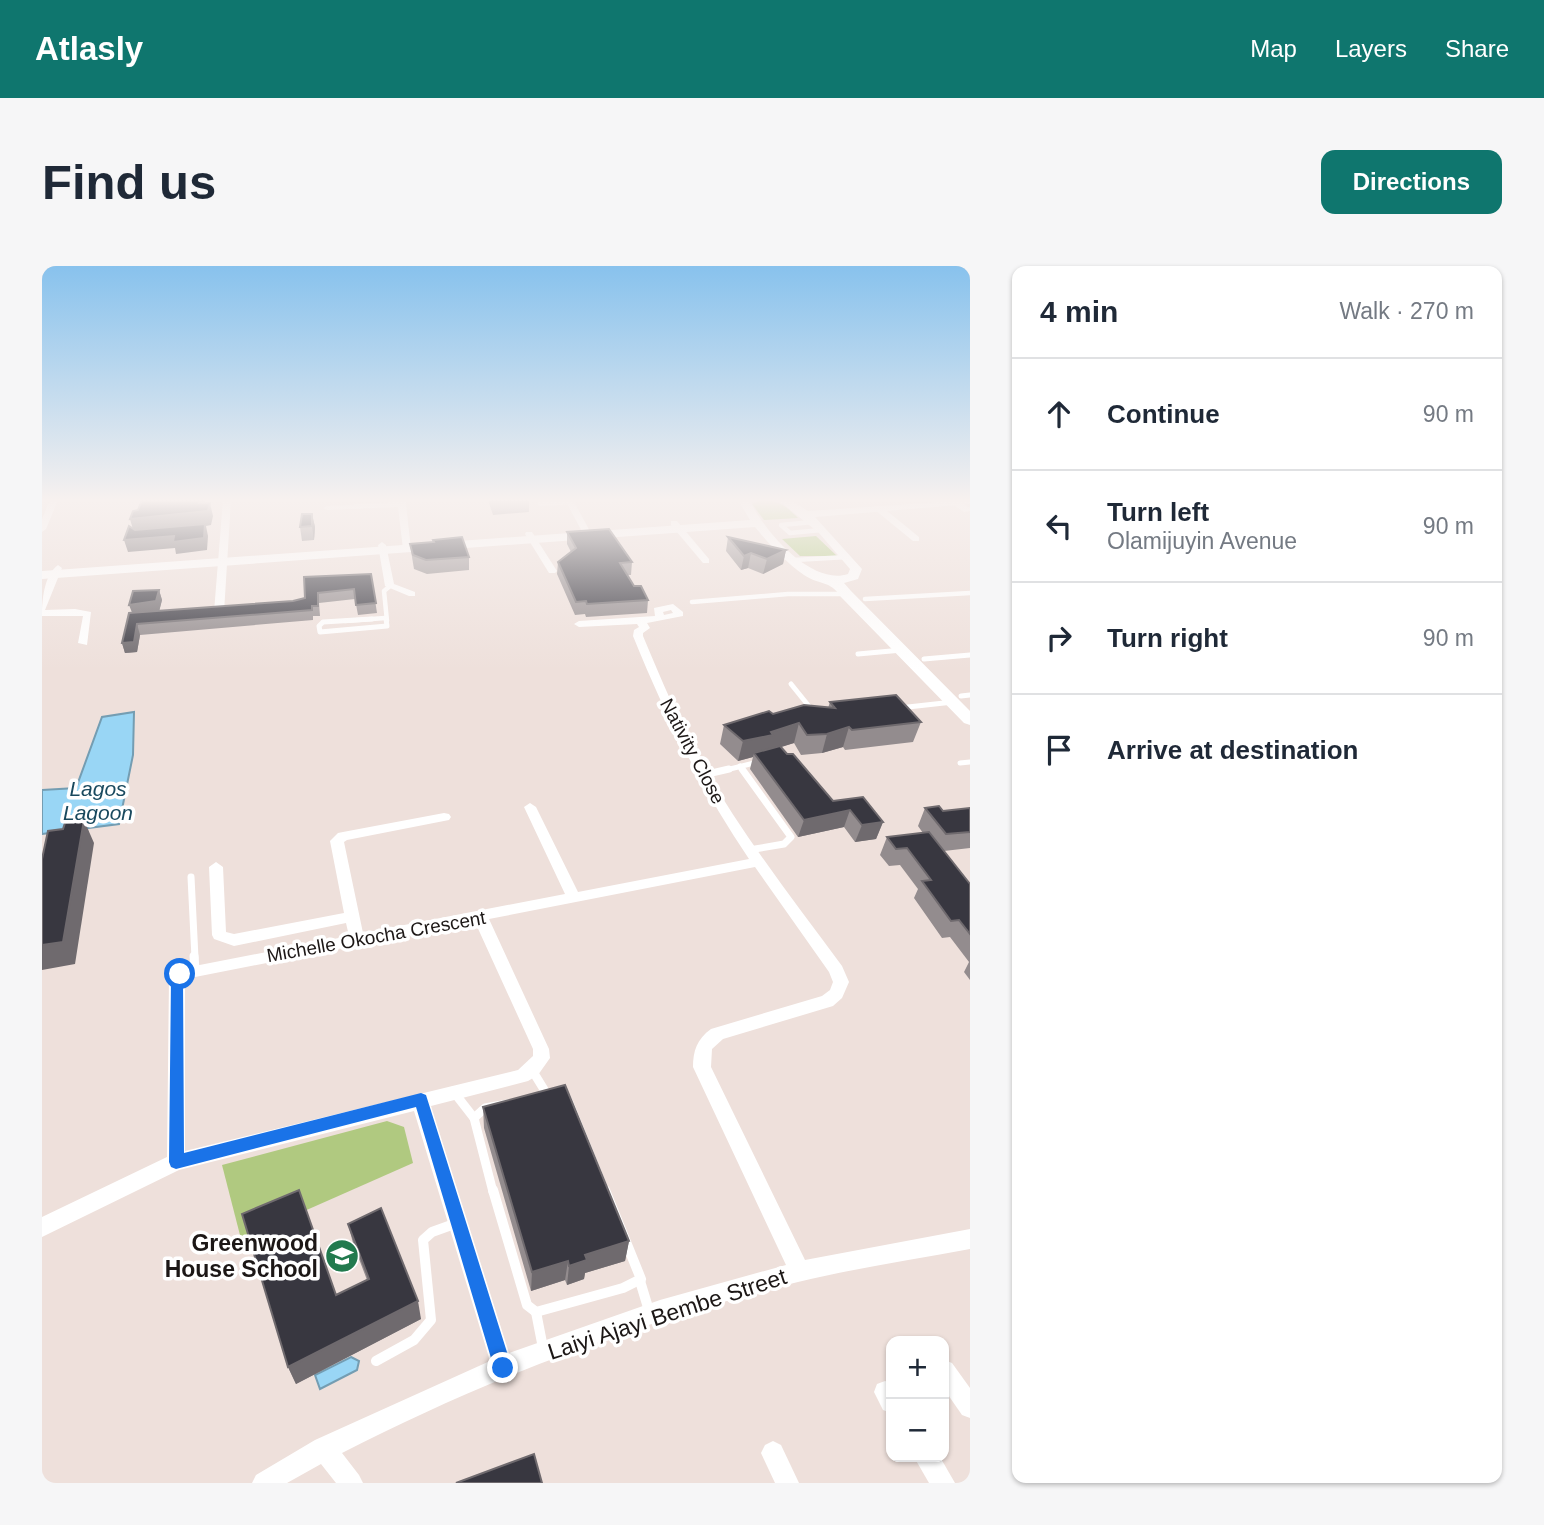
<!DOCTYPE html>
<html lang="en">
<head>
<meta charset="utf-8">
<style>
  :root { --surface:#fff; --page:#f6f6f7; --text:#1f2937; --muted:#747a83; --line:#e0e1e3; --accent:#0f766e }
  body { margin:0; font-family:Helvetica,sans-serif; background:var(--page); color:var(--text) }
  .controls { position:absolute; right:21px; bottom:21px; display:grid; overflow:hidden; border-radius:14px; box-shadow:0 2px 5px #0004 }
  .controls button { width:63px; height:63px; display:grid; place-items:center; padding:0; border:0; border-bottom:2px solid var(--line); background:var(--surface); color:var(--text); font:35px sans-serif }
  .stop { position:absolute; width:21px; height:21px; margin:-16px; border:5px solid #1a73e8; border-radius:50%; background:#fff }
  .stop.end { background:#1a73e8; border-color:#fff; box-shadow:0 2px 7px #0008 }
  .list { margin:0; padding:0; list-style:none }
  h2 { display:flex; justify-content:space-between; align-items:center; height:91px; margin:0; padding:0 28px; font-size:30px }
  h2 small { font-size:23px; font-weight:400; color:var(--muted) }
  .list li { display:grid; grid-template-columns:46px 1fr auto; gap:21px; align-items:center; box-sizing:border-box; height:112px; padding:0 28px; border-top:2px solid var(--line) }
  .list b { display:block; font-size:26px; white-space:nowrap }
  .list p { margin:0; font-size:23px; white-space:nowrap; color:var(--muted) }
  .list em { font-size:23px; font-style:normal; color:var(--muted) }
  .icon { flex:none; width:38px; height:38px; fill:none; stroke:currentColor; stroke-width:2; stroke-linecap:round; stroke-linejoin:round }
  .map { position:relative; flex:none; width:928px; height:1217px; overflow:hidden; border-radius:14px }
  header { display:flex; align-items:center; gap:42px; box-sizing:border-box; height:98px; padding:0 35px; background:var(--accent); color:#fff }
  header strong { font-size:33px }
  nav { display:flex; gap:38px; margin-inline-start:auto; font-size:24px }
  .intro { display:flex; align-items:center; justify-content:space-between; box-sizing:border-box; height:168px; padding:0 42px }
  h1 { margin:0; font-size:49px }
  .button { padding:18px 32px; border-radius:14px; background:var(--accent); color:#fff; font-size:24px; font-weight:700 }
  main { display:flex; gap:42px; padding:0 42px }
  aside { flex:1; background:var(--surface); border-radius:14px; box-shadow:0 2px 5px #0004 }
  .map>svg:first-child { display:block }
  .green { fill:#b0c980 }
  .water { fill:#99d6f5; stroke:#749db2; stroke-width:2 }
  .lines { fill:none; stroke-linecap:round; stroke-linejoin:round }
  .lane-far4 { stroke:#fff; stroke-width:4.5 }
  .lane-far3 { stroke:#fff; stroke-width:5 }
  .lane-far2 { stroke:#fff; stroke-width:7 }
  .lane-far1 { stroke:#fff; stroke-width:9 }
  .lane { stroke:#fff; stroke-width:10 }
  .street { fill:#fff; fill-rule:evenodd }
  .secondary { fill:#fff; fill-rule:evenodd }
  .wall { fill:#938c8e }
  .shaded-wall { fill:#6f6a6e }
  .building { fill:#383740; stroke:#6f6a6e; stroke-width:2 }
  .route { fill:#1a73e8 }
  .labels { text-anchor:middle; stroke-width:7; stroke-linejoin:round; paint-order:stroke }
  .street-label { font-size:19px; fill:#1c1716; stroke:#fff }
  .water-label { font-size:21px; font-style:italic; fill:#19495e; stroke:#fff }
  .near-poi-label { font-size:23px; font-weight:bold; fill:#1c1716; stroke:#fff; text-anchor:end }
  .near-street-label { font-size:23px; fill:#1c1716; stroke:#fff }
</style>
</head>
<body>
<header>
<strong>Atlasly</strong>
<nav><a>Map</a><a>Layers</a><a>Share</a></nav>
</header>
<div class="intro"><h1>Find us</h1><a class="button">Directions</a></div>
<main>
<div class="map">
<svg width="928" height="1217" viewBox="0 0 928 1217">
  <rect width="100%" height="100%" fill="#eee0db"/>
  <g class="green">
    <path d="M 718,234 C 736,234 743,239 756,252 L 722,254 L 710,238 Z"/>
    <path d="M 774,270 L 795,290 L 758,290 L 740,273 Z"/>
    <path d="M 345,855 L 362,861 L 371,897 L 199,973 L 180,899 Z"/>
  </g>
  <g class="water">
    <path d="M 92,446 L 91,489 L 77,558 L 0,568 L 0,524 L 34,522 L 60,451 Z"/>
    <path d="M 309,1091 L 317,1095 L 315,1104 L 278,1123 L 273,1109 Z"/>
  </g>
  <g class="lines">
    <g class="lane-far4">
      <path d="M 498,238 L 528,236"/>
      <path d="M 771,256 L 739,259 L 748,267 L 779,264"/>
      <path d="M 752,294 L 805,291"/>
      <path d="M 823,333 L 928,327"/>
      <path d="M 650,336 L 746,328 L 804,328"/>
      <path d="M 303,355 L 343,352"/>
      <path d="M 345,355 L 342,325 L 348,320"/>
    </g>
    <g class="lane-far3">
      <path d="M 330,353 L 281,356 L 277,360 L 278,366 L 345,360 L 344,353"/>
      <path d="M 816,388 L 860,384"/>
      <path d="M 882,393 L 928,389"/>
      <path d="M 749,418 L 770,444"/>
      <path d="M 919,430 L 928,429"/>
      <path d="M 857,442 L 911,436"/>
      <path d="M 918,497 L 928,496"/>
      <path d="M 698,500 L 701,505"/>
      <path d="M 680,505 L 716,496"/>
    </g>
    <g class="lane-far2">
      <path d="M 700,503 L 749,571 L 742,578 L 707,584"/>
      <path d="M 661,509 L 687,503"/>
      <path d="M 149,611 L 153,692"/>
    </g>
    <g class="lane-far1">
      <path d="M 152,690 L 153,703"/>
      <path d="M 490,804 L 506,830"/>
      <path d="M 411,825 L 432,852"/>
      <path d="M 451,926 L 432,852 L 443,842 L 517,829 L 524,831 L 527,837 L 563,926"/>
    </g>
    <g class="lane">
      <path d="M 451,924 L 485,1039 L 494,1046 L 581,1022 L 599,1013 L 563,924"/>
      <path d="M 598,1015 L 608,1048"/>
      <path d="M 494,1046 L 501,1082"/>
      <path d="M 334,1095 L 372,1074 L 389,1054 L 381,974 L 390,966 L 415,957"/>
    </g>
    <g class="street">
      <path d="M 8,234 L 16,234 L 4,263 L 0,266 L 0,253 Z"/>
      <path d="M 181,234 L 189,234 L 182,346 L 177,349 L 172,346 Z"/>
      <path d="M 355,234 L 363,234 L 364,238 L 369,283 L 365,286 L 361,283 L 356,241 L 285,244 L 281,242 L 285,240 L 355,236 Z"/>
      <path d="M 523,234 L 531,234 L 550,269 L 549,271 L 543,271 Z"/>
      <path d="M 905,234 L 914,234 L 928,242 L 928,245 L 922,246 Z"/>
      <path d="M 833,240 L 839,240 L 877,271 L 877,275 L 871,275 L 833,244 Z"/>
      <path d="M 629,255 L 635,255 L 667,293 L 667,297 L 661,297 L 629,259 Z"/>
      <path d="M 484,266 L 490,266 L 515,305 L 513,307 L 507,307 L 483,268 Z"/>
      <path d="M 340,276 L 344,279 L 352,318 L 373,326 L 373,330 L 367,330 L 343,320 L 336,279 Z"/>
      <path d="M 16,299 L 20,302 L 3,344 L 33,343 L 49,346 L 45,379 L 36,377 L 41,350 L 0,350 C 0,334 2,309 16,299 Z"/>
      <path d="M 631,338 L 641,346 L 641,350 L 605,357 L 608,362 L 601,367 L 601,370 C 620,415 638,459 662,501 C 702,571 752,635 800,700 L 807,716 L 800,732 L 791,740 L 681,773 L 670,783 L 669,801 L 763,994 L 928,963 L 928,983 C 871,994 813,1002 756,1016 C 596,1056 446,1112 300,1187 L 317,1209 L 321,1217 L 294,1217 L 279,1198 L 245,1217 L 210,1217 L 214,1209 L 273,1174 L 448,1095 L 372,845 L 137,904 L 0,971 L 0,951 L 125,891 L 127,714 L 132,704 L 307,670 L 304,657 L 192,680 L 172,673 L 170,669 L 167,601 L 174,596 L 181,601 L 184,666 L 192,668 L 302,647 L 288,575 L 296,567 L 301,566 L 402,547 L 407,548 L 409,551 L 407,554 L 305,574 L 302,576 L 321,667 L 523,628 L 482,541 L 488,537 L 494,541 L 536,626 L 707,593 C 659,522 623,449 591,370 L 592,364 L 597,361 L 595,358 L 537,361 L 532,358 L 537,355 L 613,350 L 612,342 ZM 629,344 L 631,347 L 622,349 L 621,346 ZM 713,601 L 787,706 L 791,716 L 788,724 L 780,730 L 669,763 C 655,773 651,785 651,801 L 744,999 L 618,1034 L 467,1087 L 389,840 L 486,815 L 496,809 L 508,792 L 507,783 L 447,653 ZM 433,656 L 491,783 L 491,790 L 476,804 L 143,885 L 143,713 Z"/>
      <path d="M 902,1094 L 910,1097 L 928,1122 L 928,1152 L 920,1149 L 902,1123 Z"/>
      <path d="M 843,1115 L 849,1117 L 849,1147 L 841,1144 L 832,1126 L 835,1118 Z"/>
      <path d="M 731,1175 L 739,1179 L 757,1217 L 733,1217 L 719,1187 L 723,1179 Z"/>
      <path d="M 872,1191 L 898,1191 L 913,1217 L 887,1217 Z"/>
    </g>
    <path class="secondary" d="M 700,234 L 711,234 L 709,237 C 724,267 770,320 806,308 L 808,303 L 777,267 L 736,234 L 748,234 L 766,245 L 928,234 L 928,238 L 773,251 L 820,303 L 816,313 L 802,317 L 809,325 L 928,445 L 928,459 L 922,457 L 799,331 C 787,313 778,320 762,309 C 743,296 727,278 713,261 L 0,313 L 0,305 L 708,254 L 698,237 Z"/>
  </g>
  <g class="wall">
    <path d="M 446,234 L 487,234 L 487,246 L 451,249 Z"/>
    <path d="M 270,248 L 273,261 L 272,274 L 260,275 L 258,261 Z"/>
    <path d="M 525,266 L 590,296 L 589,309 L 585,309 L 592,320 L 606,334 L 605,347 L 544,351 L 543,348 L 533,349 L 515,308 L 516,296 L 529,286 L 525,278 Z"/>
    <path d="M 686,271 L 744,284 L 741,298 L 721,308 L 706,302 L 699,304 L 684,285 Z"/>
    <path d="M 368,278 L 427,291 L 427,304 L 385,308 L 372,303 L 370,291 Z"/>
    <path d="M 329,308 L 335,347 L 316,349 L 313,333 L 277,337 L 278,350 L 271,350 L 271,354 L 98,369 L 95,386 L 83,387 L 80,377 L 90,347 L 117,324 L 120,334 L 117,345 L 251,335 L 263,332 L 262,311 Z"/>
    <path d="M 788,436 L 879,456 L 871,476 L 803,484 L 801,481 L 780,487 L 759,489 L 752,477 L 738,481 L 791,535 L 841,556 L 834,573 L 813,576 L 802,561 L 756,571 L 708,503 L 711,491 L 696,495 L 678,478 L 682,459 L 731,448 L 786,442 Z"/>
    <path d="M 883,542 L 901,545 L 928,542 L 928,582 L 902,585 L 928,618 L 928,714 L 922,706 L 927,696 L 908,671 L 900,672 L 872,632 L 876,623 L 858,599 L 847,600 L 838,589 L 845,571 L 881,567 L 876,560 Z"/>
    <path d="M 441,841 L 587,975 L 583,995 L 543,1007 L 542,1013 L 525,1019 L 523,1014 L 489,1025 L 442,862 Z"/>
    <path d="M 306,958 L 379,1053 L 254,1118 L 246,1101 L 294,1029 L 325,1014 L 311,977 Z"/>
  </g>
  <g class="shaded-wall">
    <path d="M 158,234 L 163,234 L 161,246 L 166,245 L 168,237 L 171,250 L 169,259 L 164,260 L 166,270 L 165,284 L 134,288 L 133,282 L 86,286 L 82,274 L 132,270 L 133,275 L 162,272 L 163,260 L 92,267 L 88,253 L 159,246 L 157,237 Z"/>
    <path d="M 270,248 L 273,261 L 272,274 L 270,260 Z"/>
    <path d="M 744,284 L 741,298 L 721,308 L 725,293 Z"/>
    <path d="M 709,287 L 706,302 L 699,304 L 702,290 Z"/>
    <path d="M 117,324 L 120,334 L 117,346 L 91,349 L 87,339 Z"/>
    <path d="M 95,358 L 98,369 L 95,386 L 83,387 L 80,377 Z"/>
    <path d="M 757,457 L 752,477 L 727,485 L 712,487 L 711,491 L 696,495 L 701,475 Z"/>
    <path d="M 807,461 L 801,481 L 780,487 L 785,468 Z"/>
    <path d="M 808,544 L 802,561 L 756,571 L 762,554 Z"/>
    <path d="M 42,554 L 52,577 L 33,698 L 0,704 L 0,679 Z"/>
    <path d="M 841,556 L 834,573 L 813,576 L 820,559 Z"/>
    <path d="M 587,975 L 583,995 L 543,1007 L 542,1013 L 525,1019 L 527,1000 L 543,989 Z"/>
    <path d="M 526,995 L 523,1014 L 489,1025 L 490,1006 Z"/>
    <path d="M 376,1035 L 379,1053 L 254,1118 L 246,1101 Z"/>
  </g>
  <g class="building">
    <path d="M 100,234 L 158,234 L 157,237 L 168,237 L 166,245 L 88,253 L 91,245 L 96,244 Z"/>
    <path d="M 260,248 L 270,248 L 270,260 L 258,261 Z"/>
    <path d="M 163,258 L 162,272 L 131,276 L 132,270 L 82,274 L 87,260 L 93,264 Z"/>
    <path d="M 567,263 L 590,296 L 578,297 L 592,320 L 599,320 L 606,334 L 545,338 L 544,335 L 534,336 L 516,296 L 534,282 L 525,266 Z"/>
    <path d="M 420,271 L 427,291 L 384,294 L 371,289 L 368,278 L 392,276 L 391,274 Z"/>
    <path d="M 686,271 L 744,284 L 725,293 L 709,287 L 702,290 Z"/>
    <path d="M 329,308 L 334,337 L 314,339 L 312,323 L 276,327 L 276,340 L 270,340 L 270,344 L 95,358 L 92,376 L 80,377 L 87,347 L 251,335 L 263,332 L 262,311 Z"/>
    <path d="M 117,324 L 114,335 L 87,339 L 91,325 Z"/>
    <path d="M 854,429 L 879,456 L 810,464 L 807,461 L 785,468 L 765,469 L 757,457 L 729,466 L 731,469 L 701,475 L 682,459 L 727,445 L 731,448 L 762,439 L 793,442 L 788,436 Z"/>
    <path d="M 738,480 L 745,488 L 751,488 L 791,535 L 821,531 L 841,556 L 820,559 L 808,544 L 762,554 L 712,487 Z"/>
    <path d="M 897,540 L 901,545 L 928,542 L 928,566 L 904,568 L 883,542 Z"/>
    <path d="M 42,554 L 21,676 L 0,679 L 0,593 L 6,565 L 21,563 L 23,557 Z"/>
    <path d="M 887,566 L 928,618 L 928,668 L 917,654 L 909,655 L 880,615 L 889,614 L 865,582 L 854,583 L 845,571 Z"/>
    <path d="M 523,819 L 587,975 L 543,989 L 545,994 L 527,1000 L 526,995 L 490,1006 L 441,841 Z"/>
    <path d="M 257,924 L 294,1029 L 327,1013 L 306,958 L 339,942 L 376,1035 L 246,1101 L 200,948 Z"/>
    <path d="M 492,1188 L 500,1217 L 414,1217 Z"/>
  </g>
  <linearGradient id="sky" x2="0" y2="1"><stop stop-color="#88c2ed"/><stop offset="0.58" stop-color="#f7f1ef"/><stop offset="1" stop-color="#f7f1ef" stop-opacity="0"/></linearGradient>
  <rect width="928" height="404" fill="url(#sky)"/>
  <path class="route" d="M 138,703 L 144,708 L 141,714 L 142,887 L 379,827 L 384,829 L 470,1102 L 467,1108 L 461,1111 L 454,1108 L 452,1102 L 374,841 L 134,903 L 129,901 L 127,896 L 129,714 L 133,704 Z"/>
  <defs>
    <g id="school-disc" transform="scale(1.75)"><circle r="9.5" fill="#227a4e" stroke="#fff"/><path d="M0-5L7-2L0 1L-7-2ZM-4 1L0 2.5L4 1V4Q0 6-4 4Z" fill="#fff"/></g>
  </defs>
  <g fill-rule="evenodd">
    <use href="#school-disc" x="300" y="990"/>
  </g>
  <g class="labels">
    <g class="street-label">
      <text transform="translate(651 485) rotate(62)" y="7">Nativity Close</text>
      <text transform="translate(334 670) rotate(-10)" y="7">Michelle Okocha Crescent</text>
    </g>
    <g class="water-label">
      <text x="56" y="530">Lagos<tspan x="56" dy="24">Lagoon</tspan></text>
    </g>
    <g class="near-poi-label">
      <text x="276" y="985">Greenwood<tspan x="276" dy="26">House School</tspan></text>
    </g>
    <g class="near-street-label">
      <text transform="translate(625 1048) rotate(-18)" y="8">Laiyi Ajayi Bembe Street</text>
    </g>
  </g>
</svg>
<div class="controls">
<button>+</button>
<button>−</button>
</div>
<div class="stop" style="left:138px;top:708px"></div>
<div class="stop end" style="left:461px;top:1102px"></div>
</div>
<aside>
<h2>4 min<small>Walk · 270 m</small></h2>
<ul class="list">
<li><svg class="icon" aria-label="ahead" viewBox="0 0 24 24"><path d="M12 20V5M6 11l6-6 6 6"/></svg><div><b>Continue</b></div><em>90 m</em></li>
<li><svg class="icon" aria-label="left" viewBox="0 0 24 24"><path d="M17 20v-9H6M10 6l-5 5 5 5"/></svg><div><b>Turn left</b><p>Olamijuyin Avenue</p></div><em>90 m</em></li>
<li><svg class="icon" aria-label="right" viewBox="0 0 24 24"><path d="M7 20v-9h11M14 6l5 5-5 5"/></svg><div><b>Turn right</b></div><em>90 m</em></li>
<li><svg class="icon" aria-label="arrive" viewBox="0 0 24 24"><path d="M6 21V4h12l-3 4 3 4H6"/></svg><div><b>Arrive at destination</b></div></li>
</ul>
</aside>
</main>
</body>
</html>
